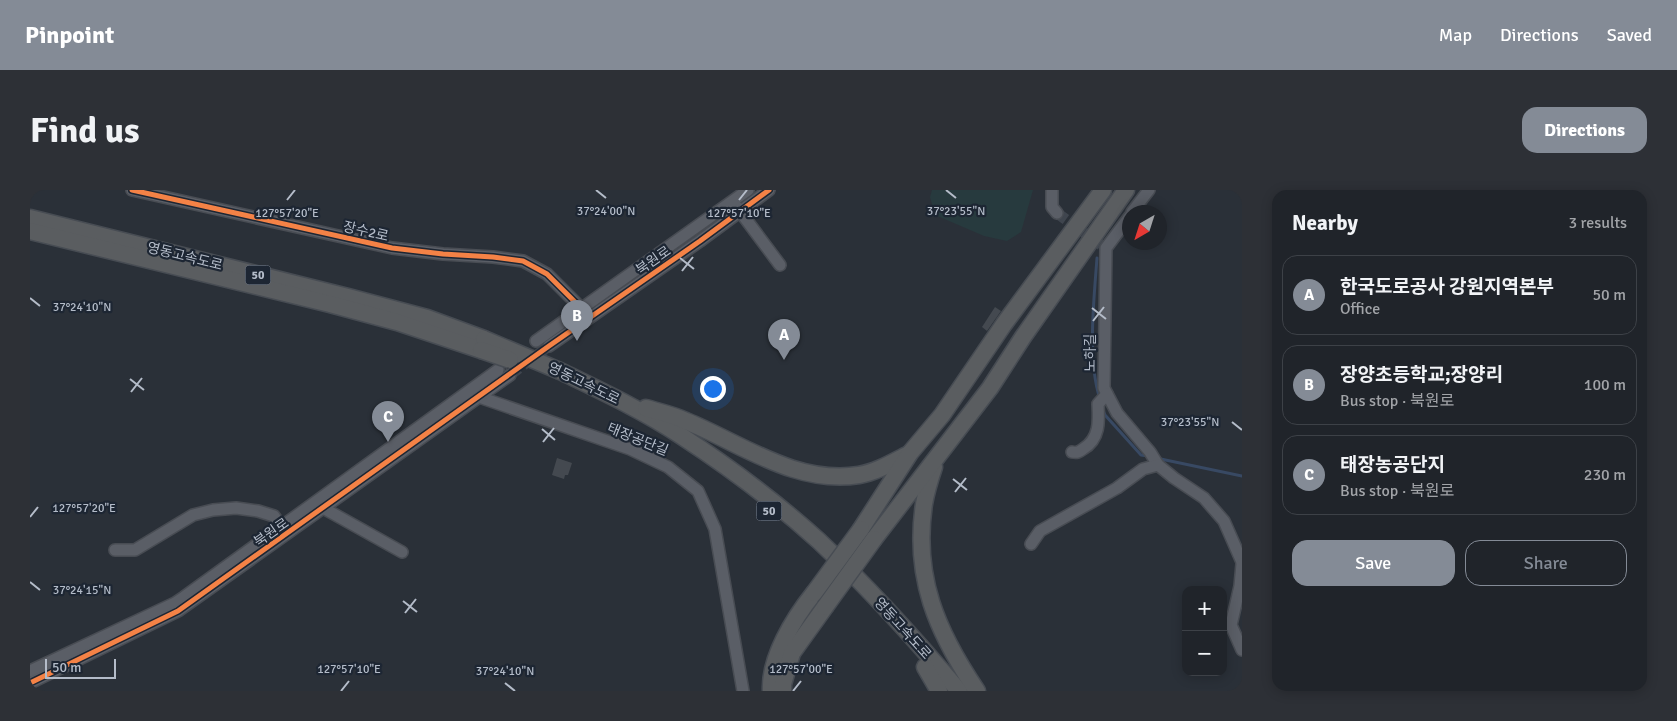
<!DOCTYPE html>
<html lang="en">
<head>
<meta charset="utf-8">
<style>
  :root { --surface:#20242a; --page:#2d3036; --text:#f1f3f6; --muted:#a2a4a8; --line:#3d4147; --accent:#848b96 }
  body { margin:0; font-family:Signika,"Noto Sans KR",sans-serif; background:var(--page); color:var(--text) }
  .controls { position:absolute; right:15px; bottom:15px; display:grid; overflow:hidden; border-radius:10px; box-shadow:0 2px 12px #0003 }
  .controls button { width:45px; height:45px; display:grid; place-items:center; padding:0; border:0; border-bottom:1px solid var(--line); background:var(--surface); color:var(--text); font:25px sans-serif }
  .compass { position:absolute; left:1092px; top:15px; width:45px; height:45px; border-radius:50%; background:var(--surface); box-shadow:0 2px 12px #0003; rotate:219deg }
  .scale { position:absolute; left:15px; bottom:12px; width:71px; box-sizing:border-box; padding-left:5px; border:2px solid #b4bcc9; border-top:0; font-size:14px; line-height:18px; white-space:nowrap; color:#b4bcc9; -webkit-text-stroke:4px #1d2633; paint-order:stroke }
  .you { position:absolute; left:682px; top:198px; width:18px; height:18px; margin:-12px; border:4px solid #fff; border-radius:50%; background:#1a73e8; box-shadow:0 0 0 8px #1a73e833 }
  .badge { display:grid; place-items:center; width:32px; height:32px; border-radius:50%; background:var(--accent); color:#fff; font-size:16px; font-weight:700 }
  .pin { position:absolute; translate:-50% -41px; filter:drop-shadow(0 1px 2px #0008) }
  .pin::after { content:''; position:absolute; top:26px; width:18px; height:15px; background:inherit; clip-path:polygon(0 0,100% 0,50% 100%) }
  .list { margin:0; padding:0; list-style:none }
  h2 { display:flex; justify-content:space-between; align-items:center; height:65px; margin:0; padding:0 20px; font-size:21px }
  h2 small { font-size:16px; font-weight:400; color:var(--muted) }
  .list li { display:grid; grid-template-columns:32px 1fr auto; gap:15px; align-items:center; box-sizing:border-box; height:80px; margin:0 10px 10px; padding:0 10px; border:1px solid var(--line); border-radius:15px }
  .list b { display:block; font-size:19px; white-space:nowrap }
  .list p { margin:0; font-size:16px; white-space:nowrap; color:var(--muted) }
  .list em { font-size:16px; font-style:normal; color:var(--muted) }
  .actions { display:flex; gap:10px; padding:15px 20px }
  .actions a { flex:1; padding:11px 0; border:1px solid var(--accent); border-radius:15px; text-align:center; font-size:18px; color:var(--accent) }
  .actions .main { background:var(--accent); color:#fff }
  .map { position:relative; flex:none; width:1212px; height:501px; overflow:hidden; border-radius:15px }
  header { display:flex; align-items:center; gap:30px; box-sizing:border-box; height:70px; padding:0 25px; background:var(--accent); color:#fff }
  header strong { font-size:24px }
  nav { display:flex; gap:28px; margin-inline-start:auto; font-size:18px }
  .intro { display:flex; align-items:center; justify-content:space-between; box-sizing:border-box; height:120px; padding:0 30px }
  h1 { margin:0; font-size:35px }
  .button { padding:12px 22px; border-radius:15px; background:var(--accent); color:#fff; font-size:18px; font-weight:700 }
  main { display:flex; gap:30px; padding:0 30px }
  aside { flex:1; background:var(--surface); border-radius:15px; box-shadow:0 2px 12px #0003 }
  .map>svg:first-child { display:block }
  .green { fill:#273a3e }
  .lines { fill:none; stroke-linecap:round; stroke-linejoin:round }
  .stream { stroke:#384963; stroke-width:3 }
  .building { fill:#444950 }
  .minor-tunnel { stroke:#3f454e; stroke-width:11; stroke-dasharray:11 5.5; stroke-linecap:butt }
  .minor-casing { stroke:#484c53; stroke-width:14 }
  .highway-casing { stroke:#474c53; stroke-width:19 }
  .minor { stroke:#5a5e66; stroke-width:11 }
  .highway { stroke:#5a5d60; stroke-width:16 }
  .highway-bridge-casing { stroke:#474c53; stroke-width:19; stroke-linecap:butt }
  .highway-bridge { stroke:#5a5d60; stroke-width:16 }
  .cycleway-casing { stroke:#1d2633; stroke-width:8 }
  .cycleway { stroke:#f48246; stroke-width:5 }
  .ticks { fill:none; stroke:#b4bcc9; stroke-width:2 }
  .labels { text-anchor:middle; stroke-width:4.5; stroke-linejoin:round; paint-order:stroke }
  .shield { fill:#1d2633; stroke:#878f9c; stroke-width:1 }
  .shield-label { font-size:12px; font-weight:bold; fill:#b4bcc9 }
  .street-label { font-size:14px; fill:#b4bcc9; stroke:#1d2633 }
  .ticks-label { font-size:12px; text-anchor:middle; fill:#b4bcc9; stroke:#1d2633; stroke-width:4.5; stroke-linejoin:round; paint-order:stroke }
</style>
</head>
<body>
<header>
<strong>Pinpoint</strong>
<nav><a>Map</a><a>Directions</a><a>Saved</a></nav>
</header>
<div class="intro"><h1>Find us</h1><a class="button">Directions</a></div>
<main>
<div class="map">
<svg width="1212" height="501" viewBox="0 0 1212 501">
  <rect width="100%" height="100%" fill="#2a3038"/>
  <path class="green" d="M 902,0 L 1003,0 L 991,42 L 977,51 L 954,46 L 905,25 L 900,7 Z"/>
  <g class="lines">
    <g class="stream">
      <path d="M 1067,68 C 1064,109 1057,170 1070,209"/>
      <path d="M 1073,220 L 1075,225 L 1111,265 L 1118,266"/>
      <path d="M 1126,268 L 1212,286"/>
    </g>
  </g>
  <g class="building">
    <path d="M 965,117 L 971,121 L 957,141 L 952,137 Z"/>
    <path d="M 527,268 L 542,273 L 538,285 L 535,285 L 534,289 L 522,285 Z"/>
  </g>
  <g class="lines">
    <g class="minor-tunnel">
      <path d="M 1027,23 L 1071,55"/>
      <path d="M 480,185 L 519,156"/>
    </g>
    <g class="minor-casing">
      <g id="minor">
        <path d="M 102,0 L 362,58 L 413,64 L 463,67 L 493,71 L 517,84 L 552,119 L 557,129"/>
        <path d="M 1022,0 L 1022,17 L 1027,23"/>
        <path d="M 706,16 L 750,75"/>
        <path d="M 1102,22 L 1119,0"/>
        <path d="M 1100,26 L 1076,58 L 1074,198 L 1087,223 L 1120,262 L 1128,275 L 1144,288 L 1174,308 L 1194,331 L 1212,372"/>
        <path d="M 506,151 L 718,0"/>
        <path d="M 519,156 L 670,51 L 739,0"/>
        <path d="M 449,207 L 600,259 L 638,277 L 668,301 L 685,339 L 713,501"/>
        <path d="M 1042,262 C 1047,263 1049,262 1053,259 C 1070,249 1069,231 1068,214 L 1077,204"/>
        <path d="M 290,314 L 293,318 L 372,362"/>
        <path d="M 1001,354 L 1010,341 L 1087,298 L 1113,279 L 1128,275"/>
        <path d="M 85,360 L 105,360 L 163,325 L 183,320 L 206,318 L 228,321 L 244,326 L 252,338"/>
        <path d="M 1212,374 L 1210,396 L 1201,435 L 1212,460"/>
        <path d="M 0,481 L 145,413 L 154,407 L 468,180"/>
        <path d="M 0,493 L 148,421 L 480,185"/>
      </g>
    </g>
    <g class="highway-casing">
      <g id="highway">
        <path d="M 0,28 L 318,107 L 397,128 L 454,149"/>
        <path d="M 0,41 L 300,114 L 367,132 L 451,160"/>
        <path d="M 530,181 C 571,201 612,220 650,245 C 699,277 746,312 789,351 C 839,398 885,449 929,501"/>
        <path d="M 616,218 C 629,222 644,225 656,231 C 712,254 766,295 829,285 C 847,282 863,272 879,264"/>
        <path d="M 904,277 C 900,289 896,302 894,314 C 883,387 907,442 947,501"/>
        <path d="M 831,339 L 880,263 L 912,225 L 974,134 L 1073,0"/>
        <path d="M 844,349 L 960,198 L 993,147 L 1096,0"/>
        <path d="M 895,477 L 909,501"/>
        <path d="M 741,501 C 739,468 764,428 784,403"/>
        <path d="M 753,501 L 753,494 L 762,463 L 795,417"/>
      </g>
    </g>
    <use href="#minor" class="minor"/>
    <use href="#highway" class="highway"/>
    <g class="highway-bridge-casing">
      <g id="highway-bridge">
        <path d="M 454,149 L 530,181"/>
        <path d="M 451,160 L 480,170"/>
        <path d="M 784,403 L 831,339"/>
        <path d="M 795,417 L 844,349"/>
      </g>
    </g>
    <use href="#highway-bridge" class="highway-bridge"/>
    <g class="cycleway-casing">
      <g id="cycleway">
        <path d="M 102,0 L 362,58 L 413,64 L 463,67 L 493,71 L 517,84 L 552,119 L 557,129"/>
        <path d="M 0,493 L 148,421 L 519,156 L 670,51 L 739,0"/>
      </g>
    </g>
    <use href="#cycleway" class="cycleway"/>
  </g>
  <path class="ticks" d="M 566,0 L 576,8M 916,0 L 926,8M 257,10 L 265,0M 709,10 L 717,0M 650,68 L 664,79M 652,81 L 663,67M 0,108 L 10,116M 1062,118 L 1076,129M 1063,131 L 1074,117M 100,189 L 114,200M 101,202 L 112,188M 1202,232 L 1212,240M 512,239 L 525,250M 513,252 L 524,238M 923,289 L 937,300M 925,302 L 936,288M 0,327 L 8,317M 0,392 L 10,400M 373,411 L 387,422M 375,423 L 386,409M 475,493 L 485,501M 311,501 L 319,491M 763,501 L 771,491"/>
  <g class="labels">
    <g class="shield">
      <rect x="215.5" y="75.5" width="25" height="19" rx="4"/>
      <rect x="726.5" y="311.5" width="25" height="19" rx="4"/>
    </g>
    <g class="shield-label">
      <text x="228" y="89">50</text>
      <text x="739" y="325">50</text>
    </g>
    <g class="street-label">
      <text transform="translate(336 41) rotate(13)" y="5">장수2로</text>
      <text transform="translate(155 66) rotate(14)" y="5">영동고속도로</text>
      <text transform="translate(623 70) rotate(-35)" y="5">북원로</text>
      <text transform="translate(1060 163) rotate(-90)" y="5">노하길</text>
      <text transform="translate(554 193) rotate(26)" y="5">영동고속도로</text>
      <text transform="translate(608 249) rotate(22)" y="5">태장공단길</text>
      <text transform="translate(241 342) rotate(-35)" y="5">북원로</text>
      <text transform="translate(873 438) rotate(48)" y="5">영동고속도로</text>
    </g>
  </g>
  <g class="ticks-label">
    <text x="576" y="25">37°24'00"N</text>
    <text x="926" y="25">37°23'55"N</text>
    <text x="257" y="27">127°57'20"E</text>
    <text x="709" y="27">127°57'10"E</text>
    <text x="52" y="121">37°24'10"N</text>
    <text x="1160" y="236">37°23'55"N</text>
    <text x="54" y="322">127°57'20"E</text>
    <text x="52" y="404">37°24'15"N</text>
    <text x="319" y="483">127°57'10"E</text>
    <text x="771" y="483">127°57'00"E</text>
    <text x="475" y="485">37°24'10"N</text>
  </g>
</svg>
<div class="controls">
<button>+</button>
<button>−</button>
</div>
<svg class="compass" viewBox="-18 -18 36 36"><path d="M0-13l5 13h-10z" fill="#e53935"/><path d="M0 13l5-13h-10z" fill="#a2a4a8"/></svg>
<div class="scale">50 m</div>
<div class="you"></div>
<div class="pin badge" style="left:754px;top:170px">A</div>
<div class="pin badge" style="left:547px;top:151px">B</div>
<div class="pin badge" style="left:358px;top:252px">C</div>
</div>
<aside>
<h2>Nearby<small>3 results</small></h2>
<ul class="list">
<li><span class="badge">A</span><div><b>한국도로공사 강원지역본부</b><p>Office</p></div><em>50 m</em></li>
<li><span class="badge">B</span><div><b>장양초등학교;장양리</b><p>Bus stop · 북원로</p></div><em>100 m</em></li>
<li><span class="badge">C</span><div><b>태장농공단지</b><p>Bus stop · 북원로</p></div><em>230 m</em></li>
</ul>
<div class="actions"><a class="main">Save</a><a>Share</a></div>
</aside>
</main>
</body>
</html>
